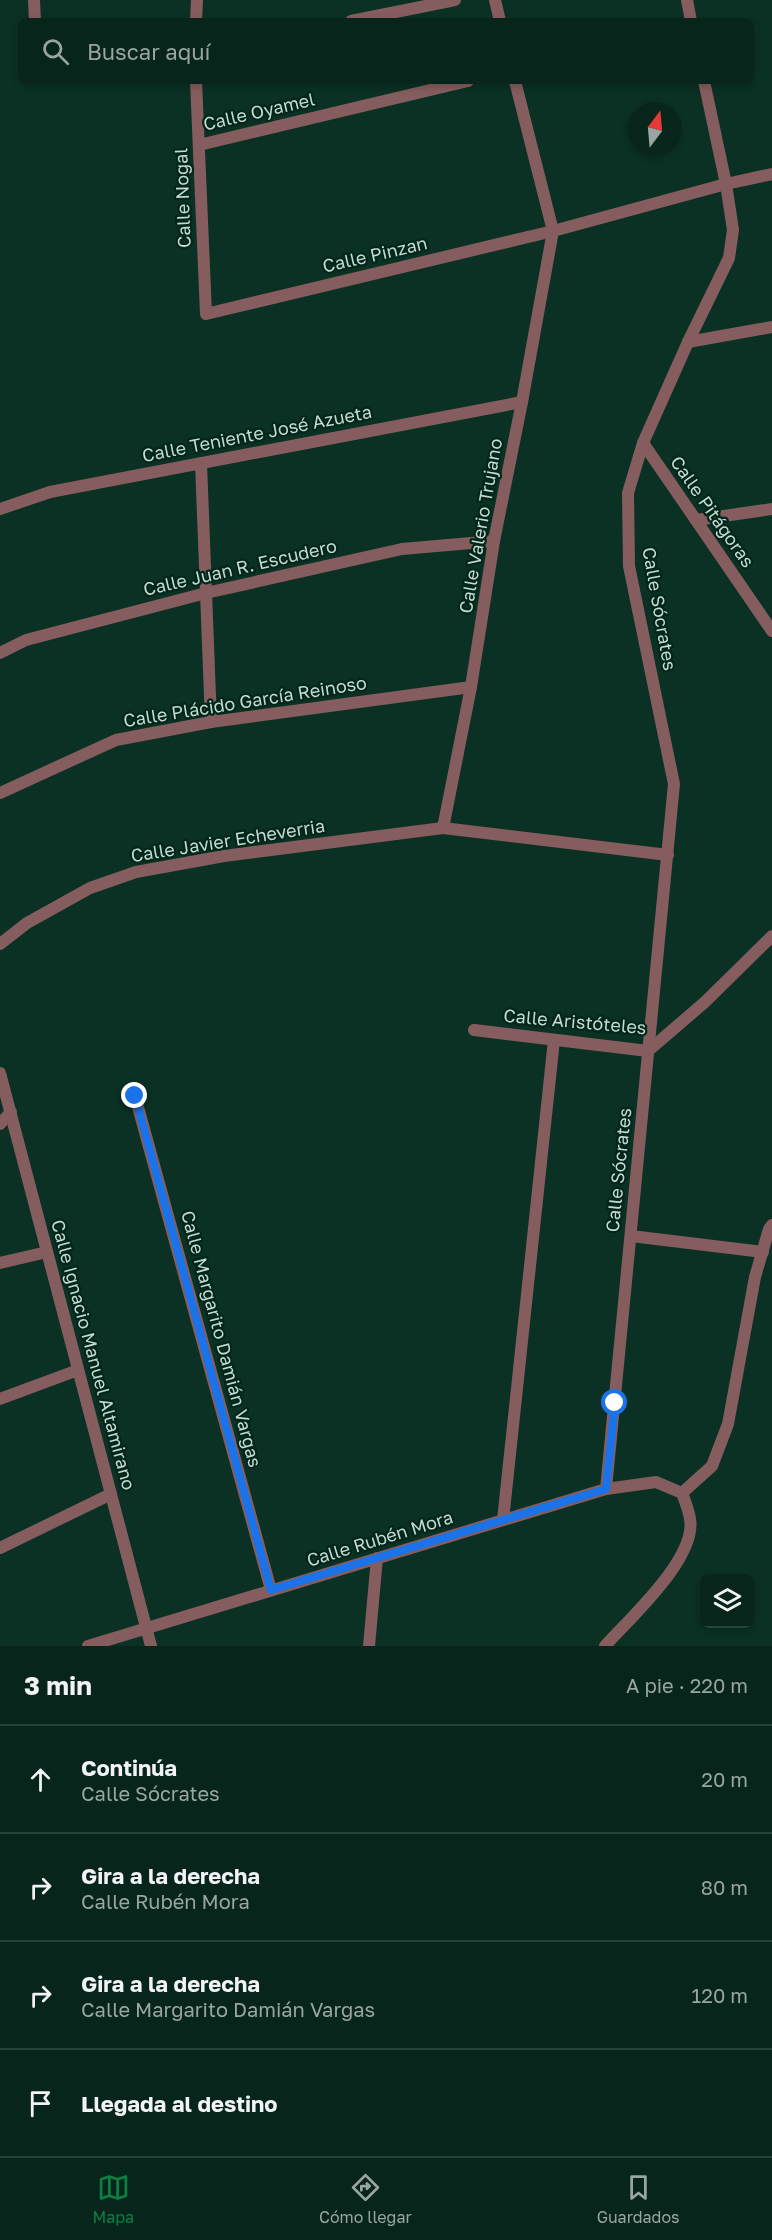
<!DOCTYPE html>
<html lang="es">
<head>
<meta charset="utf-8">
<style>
  :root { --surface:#08251b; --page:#112d24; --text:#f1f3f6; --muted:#98a5a3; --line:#29423a; --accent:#0b8043 }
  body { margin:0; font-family:"Golos Text",sans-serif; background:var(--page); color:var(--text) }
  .controls { position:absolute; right:18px; bottom:18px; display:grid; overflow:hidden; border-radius:9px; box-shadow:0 3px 9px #0003 }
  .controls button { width:54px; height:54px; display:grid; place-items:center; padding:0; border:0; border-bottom:2px solid var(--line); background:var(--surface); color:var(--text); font:30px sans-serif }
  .compass { position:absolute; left:628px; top:102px; width:54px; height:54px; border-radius:50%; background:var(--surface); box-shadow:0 3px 9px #0003; rotate:16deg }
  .stop { position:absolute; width:18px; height:18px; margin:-14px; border:4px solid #1a73e8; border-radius:50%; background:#fff }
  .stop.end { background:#1a73e8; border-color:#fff; box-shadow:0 2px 6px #0008 }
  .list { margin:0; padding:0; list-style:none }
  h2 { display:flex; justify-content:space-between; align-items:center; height:78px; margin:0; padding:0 24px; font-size:26px }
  h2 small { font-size:20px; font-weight:400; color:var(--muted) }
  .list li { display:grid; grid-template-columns:39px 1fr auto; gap:18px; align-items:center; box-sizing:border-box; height:108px; padding:0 24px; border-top:2px solid var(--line) }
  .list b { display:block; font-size:22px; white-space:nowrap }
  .list p { margin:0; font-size:20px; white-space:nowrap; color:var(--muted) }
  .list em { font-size:20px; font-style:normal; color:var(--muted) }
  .icon { flex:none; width:33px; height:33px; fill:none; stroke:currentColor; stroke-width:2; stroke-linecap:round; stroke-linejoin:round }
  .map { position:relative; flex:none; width:772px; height:1646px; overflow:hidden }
  .search { position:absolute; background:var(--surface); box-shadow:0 3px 9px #0003; left:18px; right:18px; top:18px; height:66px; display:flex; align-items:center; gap:15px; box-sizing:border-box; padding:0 21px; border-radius:9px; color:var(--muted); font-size:22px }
  .sheet { height:510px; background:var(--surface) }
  nav { display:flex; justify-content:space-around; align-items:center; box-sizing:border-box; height:84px; border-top:2px solid var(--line); background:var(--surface); font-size:16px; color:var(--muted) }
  nav a { display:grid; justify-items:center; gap:3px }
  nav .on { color:var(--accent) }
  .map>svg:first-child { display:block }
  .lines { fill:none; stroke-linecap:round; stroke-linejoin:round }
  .minor { stroke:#865d5e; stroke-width:12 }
  .tertiary { stroke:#865d5e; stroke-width:12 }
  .route { stroke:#1a73e8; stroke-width:8 }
  .labels { text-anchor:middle; stroke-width:4.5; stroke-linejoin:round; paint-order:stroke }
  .street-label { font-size:18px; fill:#c5d9d0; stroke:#01271b }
</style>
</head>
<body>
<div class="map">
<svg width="772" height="1646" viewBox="0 0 772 1646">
  <rect width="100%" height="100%" fill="#0b3124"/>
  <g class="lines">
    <g class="minor">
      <path d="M 34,0 L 35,21"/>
      <path d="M 495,0 L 500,21"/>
      <path d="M 687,0 L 691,21"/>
      <path d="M 196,21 L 197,0"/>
      <path d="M 351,21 L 455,0"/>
      <path d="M 196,81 L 206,314 L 553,231 L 726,184 L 772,174"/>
      <path d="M 199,145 L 468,81"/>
      <path d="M 688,342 L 772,327"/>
      <path d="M 643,443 L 772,631"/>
      <path d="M 201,463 L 211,722"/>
      <path d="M 0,509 L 50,492 L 522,402"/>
      <path d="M 696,520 L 772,509"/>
      <path d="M 0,653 L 26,640 L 206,593 L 402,549 L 494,541"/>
      <path d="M 0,793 L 116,740 L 211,722 L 471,687"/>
      <path d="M 443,828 L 471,687 L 494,541 L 522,402 L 553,231 L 515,81"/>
      <path d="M 0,944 L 27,923 L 90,888 L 136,872 L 224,856 L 443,828 L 668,855"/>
      <path d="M 474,1030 L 648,1051 L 705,1002 L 772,936"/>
      <path d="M 0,1073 L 151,1646"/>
      <path d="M 135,1096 L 271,1590"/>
      <path d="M 0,1124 L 11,1112"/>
      <path d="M 631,1236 L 763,1252"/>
      <path d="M 0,1263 L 47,1252"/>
      <path d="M 0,1399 L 78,1370"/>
      <path d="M 606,1489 L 674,784 L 629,566 L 628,493 L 643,443 L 688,342 L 729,258 L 733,230 L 726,184 L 704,81"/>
      <path d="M 503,1520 L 554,1040"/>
      <path d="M 0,1548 L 111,1494"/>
      <path d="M 369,1646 L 377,1558"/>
      <path d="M 605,1646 C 630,1618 697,1558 690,1519 C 689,1511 685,1501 682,1493"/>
    </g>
    <path class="tertiary" d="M 88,1646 L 606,1489 L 656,1482 L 682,1493 L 712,1466 L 728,1424 L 755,1277 L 769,1229 L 772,1225"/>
  </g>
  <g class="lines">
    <path class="route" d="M 135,1096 L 271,1590 L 606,1489 L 615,1403"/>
  </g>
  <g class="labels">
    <g class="street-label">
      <text transform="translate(259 112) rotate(-13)" y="6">Calle Oyamel</text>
      <text transform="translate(183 198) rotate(-92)" y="6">Calle Nogal</text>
      <text transform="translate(375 255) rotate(-13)" y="6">Calle Pinzan</text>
      <text transform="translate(257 434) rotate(-11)" y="6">Calle Teniente José Azueta</text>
      <text transform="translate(712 512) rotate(55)" y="6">Calle Pitágoras</text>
      <text transform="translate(481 526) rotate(-80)" y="6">Calle Valerio Trujano</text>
      <text transform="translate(240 568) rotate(-13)" y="6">Calle Juan R. Escudero</text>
      <text transform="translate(659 609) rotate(80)" y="6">Calle Sócrates</text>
      <text transform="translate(245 702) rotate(-9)" y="6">Calle Plácido García Reinoso</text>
      <text transform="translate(228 841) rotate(-9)" y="6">Calle Javier Echeverria</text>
      <text transform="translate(575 1022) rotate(5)" y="6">Calle Aristóteles</text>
      <text transform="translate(619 1170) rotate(-84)" y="6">Calle Sócrates</text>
      <text transform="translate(221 1339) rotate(75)" y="6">Calle Margarito Damián Vargas</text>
      <text transform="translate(93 1355) rotate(75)" y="6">Calle Ignacio Manuel Altamirano</text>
      <text transform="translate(380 1539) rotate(-17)" y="6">Calle Rubén Mora</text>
    </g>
  </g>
</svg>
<div class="controls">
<button><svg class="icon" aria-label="layers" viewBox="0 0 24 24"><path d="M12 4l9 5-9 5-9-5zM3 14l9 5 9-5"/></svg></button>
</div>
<svg class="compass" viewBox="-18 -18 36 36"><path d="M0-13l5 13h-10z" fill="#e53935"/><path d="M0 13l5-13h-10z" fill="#98a5a3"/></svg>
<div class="stop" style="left:615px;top:1403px"></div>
<div class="stop end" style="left:135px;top:1096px"></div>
<div class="search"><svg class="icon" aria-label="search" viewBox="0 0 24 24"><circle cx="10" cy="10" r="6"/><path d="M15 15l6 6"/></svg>Buscar aquí</div>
</div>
<section class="sheet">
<h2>3 min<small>A pie · 220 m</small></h2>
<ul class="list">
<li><svg class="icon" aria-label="ahead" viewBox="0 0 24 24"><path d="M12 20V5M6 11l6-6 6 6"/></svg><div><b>Continúa</b><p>Calle Sócrates</p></div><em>20 m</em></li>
<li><svg class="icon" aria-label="right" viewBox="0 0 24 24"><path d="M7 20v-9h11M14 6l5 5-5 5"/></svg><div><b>Gira a la derecha</b><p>Calle Rubén Mora</p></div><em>80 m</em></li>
<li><svg class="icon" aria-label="right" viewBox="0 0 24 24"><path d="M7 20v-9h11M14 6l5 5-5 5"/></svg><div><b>Gira a la derecha</b><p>Calle Margarito Damián Vargas</p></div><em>120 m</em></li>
<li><svg class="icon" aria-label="arrive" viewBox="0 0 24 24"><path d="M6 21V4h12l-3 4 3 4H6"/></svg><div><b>Llegada al destino</b></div></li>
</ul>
</section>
<nav>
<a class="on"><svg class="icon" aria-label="map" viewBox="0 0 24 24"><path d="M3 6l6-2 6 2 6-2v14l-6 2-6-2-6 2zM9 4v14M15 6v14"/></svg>Mapa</a>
<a><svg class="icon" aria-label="directions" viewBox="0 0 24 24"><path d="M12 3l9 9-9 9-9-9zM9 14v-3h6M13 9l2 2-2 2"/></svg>Cómo llegar</a>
<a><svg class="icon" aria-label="saved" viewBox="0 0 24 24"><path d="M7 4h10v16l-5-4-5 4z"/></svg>Guardados</a>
</nav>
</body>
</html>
